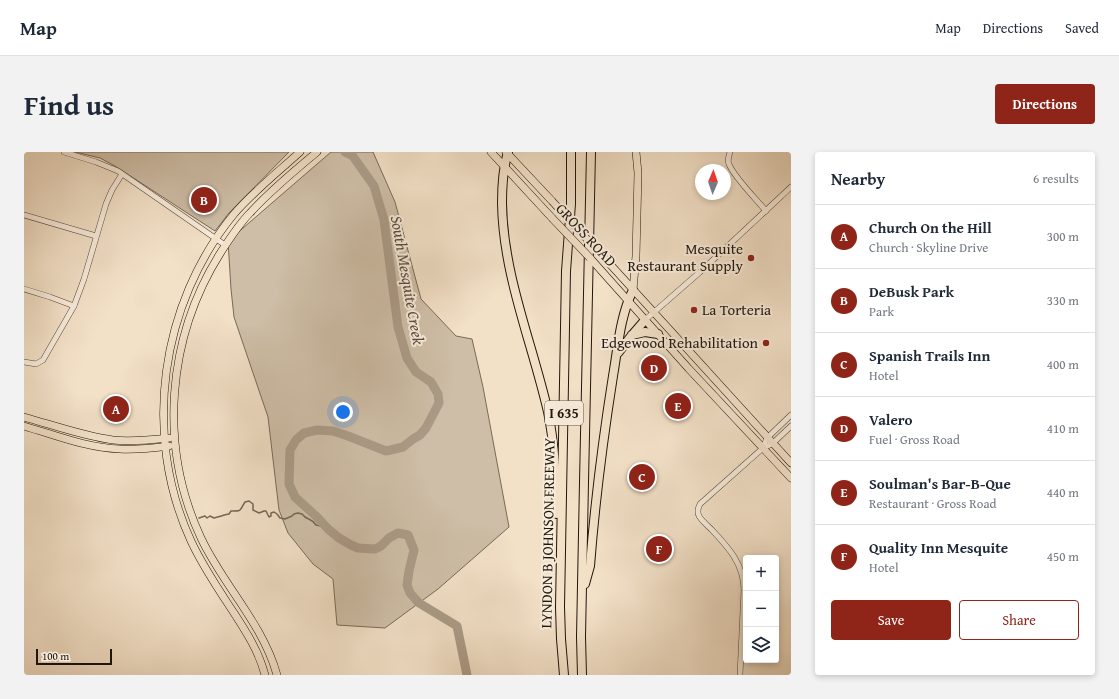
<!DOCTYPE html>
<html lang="en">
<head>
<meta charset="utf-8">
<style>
  :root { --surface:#fff; --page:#f2f2f3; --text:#1f2937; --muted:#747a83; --line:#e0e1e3; --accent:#8f2418 }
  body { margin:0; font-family:"Gentium Book Plus",serif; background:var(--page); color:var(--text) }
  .controls { position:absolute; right:12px; bottom:12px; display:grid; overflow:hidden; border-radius:4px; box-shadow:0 2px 6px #0003 }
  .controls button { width:36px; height:36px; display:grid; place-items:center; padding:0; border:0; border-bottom:1px solid var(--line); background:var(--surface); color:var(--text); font:20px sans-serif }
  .compass { position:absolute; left:671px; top:12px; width:36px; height:36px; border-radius:50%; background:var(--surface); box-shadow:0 2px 6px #0003; rotate:2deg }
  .scale { position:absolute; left:12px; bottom:10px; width:76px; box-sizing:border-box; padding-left:4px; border:2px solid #21160b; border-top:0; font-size:11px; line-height:14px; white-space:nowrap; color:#21160b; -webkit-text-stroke:3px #f7ebdb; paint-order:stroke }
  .you { position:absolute; left:319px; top:260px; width:14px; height:14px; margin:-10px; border:3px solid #fff; border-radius:50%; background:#1a73e8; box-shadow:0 0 0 6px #1a73e833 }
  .badge { display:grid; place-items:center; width:26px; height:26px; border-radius:50%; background:var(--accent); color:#fff; font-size:13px; font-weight:700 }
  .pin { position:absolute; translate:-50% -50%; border:2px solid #fff; box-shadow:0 1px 4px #0006 }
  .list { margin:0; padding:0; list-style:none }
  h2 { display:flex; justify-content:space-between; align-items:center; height:52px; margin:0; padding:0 16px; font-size:17px }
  h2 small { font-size:13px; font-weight:400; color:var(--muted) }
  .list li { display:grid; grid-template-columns:26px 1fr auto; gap:12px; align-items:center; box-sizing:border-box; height:64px; padding:0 16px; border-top:1px solid var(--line) }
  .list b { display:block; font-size:15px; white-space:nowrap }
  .list p { margin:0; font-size:13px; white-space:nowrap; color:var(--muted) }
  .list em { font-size:13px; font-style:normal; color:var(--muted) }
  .actions { display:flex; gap:8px; padding:12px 16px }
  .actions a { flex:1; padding:9px 0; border:1px solid var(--accent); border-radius:4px; text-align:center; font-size:14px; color:var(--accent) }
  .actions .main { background:var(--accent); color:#fff }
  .icon { flex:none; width:22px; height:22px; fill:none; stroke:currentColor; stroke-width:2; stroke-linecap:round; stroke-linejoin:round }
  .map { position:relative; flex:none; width:767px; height:523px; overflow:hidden; border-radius:4px }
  header { display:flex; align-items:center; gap:24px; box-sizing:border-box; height:56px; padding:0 20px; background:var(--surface); border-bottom:1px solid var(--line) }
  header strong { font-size:19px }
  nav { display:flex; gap:22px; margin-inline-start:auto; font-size:14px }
  .intro { display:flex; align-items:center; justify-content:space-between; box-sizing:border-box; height:96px; padding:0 24px }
  h1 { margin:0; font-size:28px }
  .button { padding:10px 18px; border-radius:4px; background:var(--accent); color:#fff; font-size:14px; font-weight:700 }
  main { display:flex; gap:24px; padding:0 24px }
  aside { flex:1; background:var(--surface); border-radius:4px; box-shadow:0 2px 6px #0003 }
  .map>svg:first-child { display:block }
  .green { fill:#cebea7; stroke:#786a59 }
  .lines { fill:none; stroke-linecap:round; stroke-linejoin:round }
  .stream { stroke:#746655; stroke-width:1.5 }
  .river { stroke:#ab9b87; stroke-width:9 }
  .minor-casing { stroke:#55483a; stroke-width:6 }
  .major-casing { stroke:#21160b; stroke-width:8 }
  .highway-casing { stroke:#21160b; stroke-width:10 }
  .minor { stroke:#f7ebdb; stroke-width:5 }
  .major { stroke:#f2e0c7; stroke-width:7 }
  .highway { stroke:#f2e0c7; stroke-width:8 }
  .major-bridge-casing { stroke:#21160b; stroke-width:8; stroke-linecap:butt }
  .major-bridge { stroke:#f2e0c7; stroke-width:7 }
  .poi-dot { fill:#8f2418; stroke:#f7ebdb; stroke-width:1.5 }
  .labels { text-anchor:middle; stroke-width:4; stroke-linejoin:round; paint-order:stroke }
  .shield { fill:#f7ebdb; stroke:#615649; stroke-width:1 }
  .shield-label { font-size:14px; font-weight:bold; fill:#21160b }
  .street-label { font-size:15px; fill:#21160b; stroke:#f7ebdb }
  .poi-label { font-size:15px; fill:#21160b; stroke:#f7ebdb; text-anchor:end }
  .water-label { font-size:16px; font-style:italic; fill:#584b3d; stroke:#f7ebdb }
</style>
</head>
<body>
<header>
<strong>Map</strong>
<nav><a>Map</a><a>Directions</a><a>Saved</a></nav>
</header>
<div class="intro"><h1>Find us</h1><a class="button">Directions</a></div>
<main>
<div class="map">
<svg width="767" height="523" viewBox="0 0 767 523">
  <rect width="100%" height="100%" fill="#f2e0c7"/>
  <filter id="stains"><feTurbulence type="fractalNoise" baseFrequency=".005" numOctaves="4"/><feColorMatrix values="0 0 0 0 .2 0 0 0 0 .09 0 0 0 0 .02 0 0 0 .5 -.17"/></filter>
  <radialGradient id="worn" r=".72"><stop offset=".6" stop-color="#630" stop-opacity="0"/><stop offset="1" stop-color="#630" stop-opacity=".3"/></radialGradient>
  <g class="green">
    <path d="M 51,0 L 265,0 L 205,61 L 191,79 L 91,14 L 76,6 Z"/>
    <path d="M 307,0 L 349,0 L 371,50 L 397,147 L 432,184 L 448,187 L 459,235 L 485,375 L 414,437 L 361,476 L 313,473 L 309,427 L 289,412 L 264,381 L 255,358 L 244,265 L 210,165 L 207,137 L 204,89 Z"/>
  </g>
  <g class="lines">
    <path class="stream" d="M 175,366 L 181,364 L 183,366 L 186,364 L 190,366 C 195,365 199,363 205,362 L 207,359 C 219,359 215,359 221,350 L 225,349 L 229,352 L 229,358 L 235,361 L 240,359 L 242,359 L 245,365 L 247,364 L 247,361 L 250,360 L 253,362 L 256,366 L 261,367 L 268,364 L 270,362 L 274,361 L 278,362 C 283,369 287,365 292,373 L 302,375"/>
    <path class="river" d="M 321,0 L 328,3 L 350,34 L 360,68 L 374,175 L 383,206 L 392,220 L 407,230 L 414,242 L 415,251 L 402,276 L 396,283 L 389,287 L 379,295 L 362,299 L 324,284 L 309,279 L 293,278 L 280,281 L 272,288 L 266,298 L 265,332 L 271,345 L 294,366 L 304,377 L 315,386 L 327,393 L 334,396 L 351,397 L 357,394 L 365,386 L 374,381 L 384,383 L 390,398 L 385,419 L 383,433 L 386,441 L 395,451 L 433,474 L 443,523"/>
    <g class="minor-casing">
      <g id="minor">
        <path d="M 40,0 L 72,10 L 94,19 L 201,93"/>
        <path d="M 706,0 C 705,4 703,8 705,12 C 709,24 733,48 742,59"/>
        <path d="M 0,63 L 72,84"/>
        <path d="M 0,137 L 26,145 L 50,154"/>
        <path d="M 621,168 L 676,120 L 767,35"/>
        <path d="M 0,210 L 12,212 L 19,208 L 50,154 L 60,127 L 82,52 L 88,38 L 98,22"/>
        <path d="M 739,296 L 743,286 L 767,263"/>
        <path d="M 716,523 L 720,438 C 720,412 704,395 688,378 C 684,374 678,369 675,364 C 673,360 674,356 676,352 L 739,296 L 748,292 L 767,274"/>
      </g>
    </g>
    <g class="major-casing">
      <g id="major">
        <path d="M 467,0 L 528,66"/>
        <path d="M 482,0 L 528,49"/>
        <path d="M 566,106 L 665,217 L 767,326"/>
        <path d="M 584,110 L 767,311"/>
        <path d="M 609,138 L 612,104 L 614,21 L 612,0"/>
        <path d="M 0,265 C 29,273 59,284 89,288 C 108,290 126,288 145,286"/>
        <path d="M 0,274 C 31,283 63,296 96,297 C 112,298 129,296 145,294"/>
        <path d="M 241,523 C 235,500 223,481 210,461 C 195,438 179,415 167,389 C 118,283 136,152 210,62 C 230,39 254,20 276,0"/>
        <path d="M 253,523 C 239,472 199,433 177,386 C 134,294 143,185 197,100 C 206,86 215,72 226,61 C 246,39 270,19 293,0"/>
      </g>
    </g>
    <g class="highway-casing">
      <g id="highway">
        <path d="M 484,0 C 479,16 478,34 478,51 C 479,123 508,190 524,260 C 531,294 532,328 533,362"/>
        <path d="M 608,183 L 621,180 L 634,182"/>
        <path d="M 594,201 L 608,183 L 621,168"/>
        <path d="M 561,432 L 566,414 C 571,350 579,287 589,224 C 594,195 596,164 609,138"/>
        <path d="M 540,523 L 537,487 L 536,455 L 542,119 L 547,52 L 547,0"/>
        <path d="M 558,523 L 557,485 L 560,330 L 567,0"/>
      </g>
    </g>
    <use href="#minor" class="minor"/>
    <use href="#major" class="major"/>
    <use href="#highway" class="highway"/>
    <g class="major-bridge-casing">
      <g id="major-bridge">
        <path d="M 528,49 L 584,110"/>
        <path d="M 528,66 L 566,106"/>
      </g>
    </g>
    <use href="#major-bridge" class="major-bridge"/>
  </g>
  <g class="poi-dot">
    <circle cx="727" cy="106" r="4"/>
    <circle cx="670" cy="158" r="4"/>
    <circle cx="742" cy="191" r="4"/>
  </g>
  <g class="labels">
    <rect class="shield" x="521" y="249" width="38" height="24" rx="3"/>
    <g class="shield-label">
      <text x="540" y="266">I 635</text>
    </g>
    <g class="street-label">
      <text transform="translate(562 83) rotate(47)" y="5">GROSS ROAD</text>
      <text transform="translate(524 381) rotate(-89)" y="5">LYNDON B JOHNSON FREEWAY</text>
    </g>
    <g class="poi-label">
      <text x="719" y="102">Mesquite<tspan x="719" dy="17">Restaurant Supply</tspan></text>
      <text x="678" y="163" text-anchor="start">La Torteria</text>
      <text x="734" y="196">Edgewood Rehabilitation</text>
    </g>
    <g class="water-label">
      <text transform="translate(384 128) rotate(80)" y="6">South Mesquite Creek</text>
    </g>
  </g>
  <rect width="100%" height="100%" filter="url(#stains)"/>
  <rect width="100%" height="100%" fill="url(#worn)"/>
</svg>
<div class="controls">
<button>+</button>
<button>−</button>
<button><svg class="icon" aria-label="layers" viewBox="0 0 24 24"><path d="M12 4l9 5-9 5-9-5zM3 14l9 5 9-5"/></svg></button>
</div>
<svg class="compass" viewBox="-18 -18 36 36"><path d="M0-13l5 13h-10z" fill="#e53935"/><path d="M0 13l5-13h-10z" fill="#747a83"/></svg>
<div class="scale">100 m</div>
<div class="you"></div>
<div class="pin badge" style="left:92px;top:257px">A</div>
<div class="pin badge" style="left:180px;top:48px">B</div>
<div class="pin badge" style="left:618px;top:325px">C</div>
<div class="pin badge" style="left:630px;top:216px">D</div>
<div class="pin badge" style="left:654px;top:254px">E</div>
<div class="pin badge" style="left:635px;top:397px">F</div>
</div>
<aside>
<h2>Nearby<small>6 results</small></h2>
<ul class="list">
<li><span class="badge">A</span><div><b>Church On the Hill</b><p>Church · Skyline Drive</p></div><em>300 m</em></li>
<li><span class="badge">B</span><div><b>DeBusk Park</b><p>Park</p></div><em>330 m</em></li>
<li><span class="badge">C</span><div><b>Spanish Trails Inn</b><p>Hotel</p></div><em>400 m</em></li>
<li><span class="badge">D</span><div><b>Valero</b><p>Fuel · Gross Road</p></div><em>410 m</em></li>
<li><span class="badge">E</span><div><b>Soulman's Bar-B-Que</b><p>Restaurant · Gross Road</p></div><em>440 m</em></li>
<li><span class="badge">F</span><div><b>Quality Inn Mesquite</b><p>Hotel</p></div><em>450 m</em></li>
</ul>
<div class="actions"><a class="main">Save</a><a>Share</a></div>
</aside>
</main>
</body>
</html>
